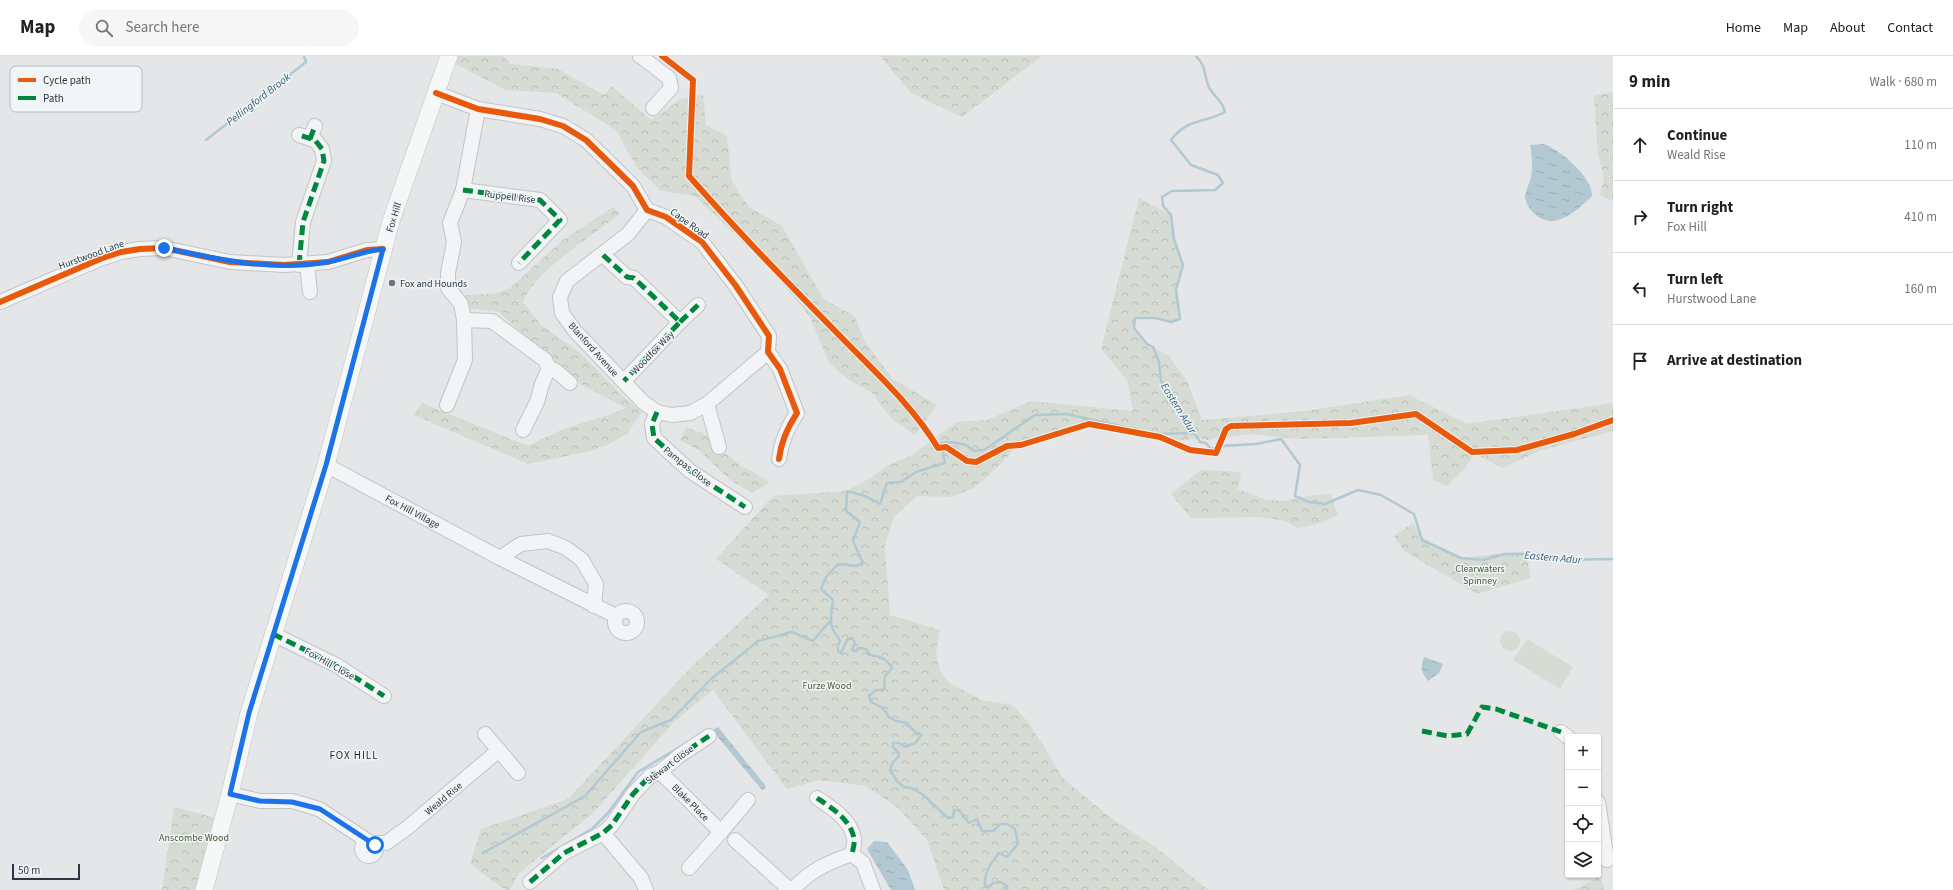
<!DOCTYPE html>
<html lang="en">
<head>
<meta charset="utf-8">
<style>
  :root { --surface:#fff; --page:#f6f6f6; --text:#202124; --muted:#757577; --line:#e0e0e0 }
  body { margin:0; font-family:"Source Sans 3",sans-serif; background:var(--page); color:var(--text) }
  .controls { position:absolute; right:12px; bottom:12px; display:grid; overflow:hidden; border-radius:4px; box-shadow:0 1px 3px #0004 }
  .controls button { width:36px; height:36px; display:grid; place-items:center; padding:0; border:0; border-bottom:1px solid var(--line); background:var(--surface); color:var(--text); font:20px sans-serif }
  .scale { position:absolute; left:12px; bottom:10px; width:68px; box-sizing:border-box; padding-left:4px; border:2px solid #2a3742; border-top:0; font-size:11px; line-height:14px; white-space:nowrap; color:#2a3742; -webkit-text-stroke:3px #f1f5f7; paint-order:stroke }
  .stop { position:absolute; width:12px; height:12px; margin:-9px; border:3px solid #1a73e8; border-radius:50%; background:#fff }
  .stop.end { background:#1a73e8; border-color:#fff; box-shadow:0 1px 4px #0008 }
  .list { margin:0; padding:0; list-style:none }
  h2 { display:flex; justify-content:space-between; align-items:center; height:52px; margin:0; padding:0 16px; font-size:17px }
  h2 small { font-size:13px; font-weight:400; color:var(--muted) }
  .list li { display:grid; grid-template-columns:26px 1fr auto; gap:12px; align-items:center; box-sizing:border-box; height:72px; padding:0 16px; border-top:1px solid var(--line) }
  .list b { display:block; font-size:15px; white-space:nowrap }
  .list p { margin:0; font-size:13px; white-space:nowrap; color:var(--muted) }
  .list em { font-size:13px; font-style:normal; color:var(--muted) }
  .icon { flex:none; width:22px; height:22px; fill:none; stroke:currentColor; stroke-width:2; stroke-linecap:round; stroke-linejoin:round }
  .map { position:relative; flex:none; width:1613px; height:834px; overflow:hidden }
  header { display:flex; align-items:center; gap:24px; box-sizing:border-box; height:56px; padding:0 20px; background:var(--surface); border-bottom:1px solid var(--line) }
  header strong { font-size:19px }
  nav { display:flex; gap:22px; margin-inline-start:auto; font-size:14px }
  .search { width:280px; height:36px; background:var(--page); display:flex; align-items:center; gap:10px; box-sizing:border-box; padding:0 14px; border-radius:22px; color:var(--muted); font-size:15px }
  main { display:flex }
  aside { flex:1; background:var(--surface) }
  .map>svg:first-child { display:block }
  .forest { fill:url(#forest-crowns) }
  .pitch { fill:#d6dcd4 }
  .water { fill:url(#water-ripples) }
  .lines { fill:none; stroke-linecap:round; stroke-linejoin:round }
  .stream { stroke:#b2c8d2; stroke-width:2.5 }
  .minor-casing { stroke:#c2c4c6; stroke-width:16 }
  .major-casing { stroke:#c0c3c6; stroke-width:18 }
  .minor { stroke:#f2f4f5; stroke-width:14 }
  .major { stroke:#f6f7f7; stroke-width:17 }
  .quiet { stroke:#00873e; stroke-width:5; stroke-dasharray:10 5; stroke-linecap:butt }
  .cycleway-casing { stroke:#f1f5f7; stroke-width:8 }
  .cycleway { stroke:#e8590c; stroke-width:6 }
  .route { stroke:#1a73e8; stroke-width:5 }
  .poi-dot { fill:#6b747c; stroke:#f1f5f7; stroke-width:1.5 }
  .labels { text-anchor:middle; stroke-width:3; stroke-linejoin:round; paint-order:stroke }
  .street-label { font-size:10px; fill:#2a3742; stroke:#f1f5f7 }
  .poi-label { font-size:10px; fill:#2a3742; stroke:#f1f5f7; text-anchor:start }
  .park-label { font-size:10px; fill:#465d37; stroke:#f1f5f7 }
  .water-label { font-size:11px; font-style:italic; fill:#345e75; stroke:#f1f5f7 }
  .neighbourhood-label { font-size:11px; letter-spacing:1px; fill:#1c2833; stroke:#f1f5f7 }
  .key { fill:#f1f5f7; stroke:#b5bcc1; stroke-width:1 }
  .key-label { font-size:11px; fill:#2a3742 }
</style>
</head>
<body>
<header>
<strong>Map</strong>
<div class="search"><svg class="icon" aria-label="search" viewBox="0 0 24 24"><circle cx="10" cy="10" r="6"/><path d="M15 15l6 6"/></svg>Search here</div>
<nav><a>Home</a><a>Map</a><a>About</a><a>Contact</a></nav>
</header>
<main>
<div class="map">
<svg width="1613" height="834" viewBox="0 0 1613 834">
  <defs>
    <pattern id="forest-crowns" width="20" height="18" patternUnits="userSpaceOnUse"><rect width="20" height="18" fill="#d6dcd4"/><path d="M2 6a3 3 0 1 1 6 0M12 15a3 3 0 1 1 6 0" fill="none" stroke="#b8bdb7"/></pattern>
    <pattern id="water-ripples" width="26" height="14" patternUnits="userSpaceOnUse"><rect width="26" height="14" fill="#b2c8d2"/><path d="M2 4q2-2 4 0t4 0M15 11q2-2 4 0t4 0" fill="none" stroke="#99acb6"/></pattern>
  </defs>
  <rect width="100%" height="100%" fill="#e4e6e8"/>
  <g class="forest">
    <path d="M 456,0 L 503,0 L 511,8 L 558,13 L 604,39 L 612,30 L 651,64 L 681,43 L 703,39 L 706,69 L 727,80 L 732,125 L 749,151 L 782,170 L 823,242 L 855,261 L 865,286 L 893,323 L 937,349 L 915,379 L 892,363 L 871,336 L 849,324 L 829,307 L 810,261 L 767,209 L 695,140 L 661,135 L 637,112 L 616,74 L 556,37 L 505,34 L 454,7 Z"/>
    <path d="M 880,0 L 1042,0 L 962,61 L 911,37 Z"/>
    <path d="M 1613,36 L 1613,145 L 1600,139 L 1604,124 L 1598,97 L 1594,40 Z"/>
    <path d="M 1139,142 L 1171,159 L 1174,183 L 1183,209 L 1176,234 L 1180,263 L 1171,266 L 1155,262 L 1136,262 L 1134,272 L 1147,288 L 1169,300 L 1187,325 L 1202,364 L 1306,355 L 1409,339 L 1467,368 L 1613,347 L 1613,375 L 1539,395 L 1503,412 L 1475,398 L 1465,412 L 1447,430 L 1433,424 L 1428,379 L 1299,383 L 1250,378 L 1207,384 L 1197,382 L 1174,386 L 1130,373 L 1099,368 L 1020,385 L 1003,406 L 975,431 L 953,441 L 917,440 L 893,462 L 885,490 L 890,559 L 940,574 L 936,597 L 940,616 L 950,627 L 982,644 L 1012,649 L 1029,667 L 1063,722 L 1107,759 L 1157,792 L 1208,834 L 944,834 L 927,784 L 898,752 L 866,730 L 819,724 L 787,733 L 713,634 L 674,666 L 594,756 L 519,817 L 510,834 L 505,834 L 470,808 L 481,773 L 568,743 L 693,609 L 769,539 L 716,503 L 773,440 L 847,435 L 872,421 L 886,410 L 910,400 L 957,366 L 987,364 L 1031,345 L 1133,355 L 1127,324 L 1101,293 Z"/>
    <path d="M 613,151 L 620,158 C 595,177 533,217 523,246 L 542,270 L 579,296 L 623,340 L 642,356 L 627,378 L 607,389 L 587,396 L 528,408 L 414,359 L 422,347 L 528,390 L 563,373 L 611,358 L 626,352 L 582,329 L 498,256 L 469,252 L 465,239 L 493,238 L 510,232 L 563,184 Z"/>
    <path d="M 686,371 L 702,377 L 740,409 L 770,426 L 752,437 L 729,423 L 700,395 L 680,384 Z"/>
    <path d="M 1201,414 L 1241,416 L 1238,433 L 1266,444 L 1283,445 L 1308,440 L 1331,438 L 1338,459 L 1321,467 L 1298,472 L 1285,465 L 1260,461 L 1191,462 L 1171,438 Z"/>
    <path d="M 1413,467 L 1424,483 L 1461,502 L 1526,495 L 1531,522 L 1477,538 L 1404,495 L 1394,480 Z"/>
    <path d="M 174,751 L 223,764 L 204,834 L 162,834 Z"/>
    <path d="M 1601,820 L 1604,834 L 1574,834 Z"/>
  </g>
  <g class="pitch">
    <circle cx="1510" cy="585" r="10"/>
    <path d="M 1527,583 L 1573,611 L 1560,633 L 1513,604 Z"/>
  </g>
  <g class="water">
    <path d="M 1544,88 C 1560,94 1593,121 1592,140 C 1576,156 1552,177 1533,156 C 1529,153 1525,146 1525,140 C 1526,134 1529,128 1531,122 C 1533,112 1532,99 1530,89 Z"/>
    <path d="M 1424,601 L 1443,608 L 1439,617 L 1428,625 C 1421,616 1420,611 1424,601 Z"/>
    <path d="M 718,671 L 765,729 L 766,732 L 762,734 L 717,680 L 714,673 Z"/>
    <path d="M 874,785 L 887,786 L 908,814 L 915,834 L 891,834 L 867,793 Z"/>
  </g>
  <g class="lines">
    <g class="stream">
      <path d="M 1196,0 C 1207,12 1203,15 1208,29 C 1212,40 1223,44 1225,56 C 1203,68 1189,61 1171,84 L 1191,109 L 1218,119 L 1223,127 L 1215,134 L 1172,135 L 1162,141 L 1163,150 L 1171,159 L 1174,183 L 1183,209 L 1176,234 L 1180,263 L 1171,266 L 1155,262 L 1135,262 L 1134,272 L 1147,288 L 1153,291 L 1159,306 L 1161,325 L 1200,386 L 1206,387 L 1211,393 L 1222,390 L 1256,388 L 1281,383 L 1300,409 L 1295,440 L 1309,446 L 1325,448 L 1358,434 L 1381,439 L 1414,458 L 1422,484 L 1461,502 L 1483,504 L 1505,498 L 1541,498 L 1564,504 L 1613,503"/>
      <path d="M 206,84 L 306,6 L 304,0"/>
      <path d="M 483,797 L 585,740 L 641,676 L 671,664 L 711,623 L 758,585 L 792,576 L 813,585 L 830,565"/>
      <path d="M 542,802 L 592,773 L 608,757 L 638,716 L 683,689"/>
      <path d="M 1005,834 L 1007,830 L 1001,826 L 993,827 L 989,831 L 985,830 C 984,816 991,807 999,797 L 1007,801 L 1018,788 L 1015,773 L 1007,768 L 1000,768 L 993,775 L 982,775 L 977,763 L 969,767 L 959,754 L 954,754 L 953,761 L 948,762 L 922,738 L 911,732 L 904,731 L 897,725 L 890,714 L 893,706 L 899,700 L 898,696 L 893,691 L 893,687 L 899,687 L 905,691 L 915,687 L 922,679 L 915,676 L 907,667 L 896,665 L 889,661 L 883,652 L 871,646 L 869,640 L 876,634 L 884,634 L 885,620 L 892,612 C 888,604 879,600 870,599 L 866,593 L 859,592 L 856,595 L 852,594 L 855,587 L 852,582 L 847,584 L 841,597 L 838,595 L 838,590 L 840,585 C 839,581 837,581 835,577 C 828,569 832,554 833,544 L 821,533 L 826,521 L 838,508 L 856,510 L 863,507 L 853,485 L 860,466 L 846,455 L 847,435 L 865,440 L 880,448 L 887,427 L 901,426 L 916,416 L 945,407 L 941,387 L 951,386 L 966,389 L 974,395 L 984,394 L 1035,359 L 1067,358 L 1155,378 L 1194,377"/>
    </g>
    <g class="minor-casing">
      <g id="minor">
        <path d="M 640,0 L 669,22 L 671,32 L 653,52"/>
        <path d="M 436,37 L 478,53 L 540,63 L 563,70 L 586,84 L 633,130 L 647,154 L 666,161 L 702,186 L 736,230 L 769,280 L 768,296 L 780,313 L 797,357 C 787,372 781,385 779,403"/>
        <path d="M 310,83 L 315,70"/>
        <path d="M 463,134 L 540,144 L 560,164 L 519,207"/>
        <path d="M 647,154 L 628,178 L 567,225 L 560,241 L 562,257 L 575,275 L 643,346 L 657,356 L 672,359 L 690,357 L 707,348 L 768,296"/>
        <path d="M 603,199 L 627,221 L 634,222 L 680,266 L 624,325"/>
        <path d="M 307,208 L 310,236"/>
        <path d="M 299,209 L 303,166 L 324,105 L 322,93 L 315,84 L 299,79"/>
        <path d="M 0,246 L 100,203 L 121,196 L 140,193 L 164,192 L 230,206 L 284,209 L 328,206 L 367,194 L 383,193"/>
        <path d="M 464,264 L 492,265 L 545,304 L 549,312 L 556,315 L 570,327"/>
        <path d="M 680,266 L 698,249"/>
        <path d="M 707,348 L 719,391"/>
        <path d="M 447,349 L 465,304 L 464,264 L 461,248 L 448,232 L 448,217 L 454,186 L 450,167 L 463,134 L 478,53"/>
        <path d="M 657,356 L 652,368 L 654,382 L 690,415 L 745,451"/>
        <path d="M 523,374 L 537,346 L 542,328 L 549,312"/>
        <path d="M 326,409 L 500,502 L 616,560"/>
        <path d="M 500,502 L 521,488 L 548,485 L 566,492 L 582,504 L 596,528 L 594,550"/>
        <circle cx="626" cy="566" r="11"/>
        <path d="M 273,578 L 336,609 L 384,640"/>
        <path d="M 1561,676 L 1568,681"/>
        <path d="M 485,678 L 518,717"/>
        <path d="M 660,716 L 721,776 L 748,744"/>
        <path d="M 230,738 L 260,745 L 292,745 L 319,753 L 371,787 L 386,787 L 407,772 L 499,694"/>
        <path d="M 817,742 C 832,752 850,763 854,782 C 855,786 853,793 852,798"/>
        <path d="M 1598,746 L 1607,804"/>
        <path d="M 603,777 L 641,822 L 646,834"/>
        <path d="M 735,784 L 790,834"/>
        <circle cx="369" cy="793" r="7"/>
        <path d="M 689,812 L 721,776"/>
        <path d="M 530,826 L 564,797 L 603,777 L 612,769 L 633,738 L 650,720 L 660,716 L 679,700 L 709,680"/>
        <path d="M 792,834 C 811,814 827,807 852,798 L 863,807 L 873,834"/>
      </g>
    </g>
    <g class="major-casing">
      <path id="major" d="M 204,834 L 230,738 L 249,657 L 326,409 L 391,165 L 449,0"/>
    </g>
    <use href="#minor" class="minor"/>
    <use href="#major" class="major"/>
    <g class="quiet">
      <path d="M 310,83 L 315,70"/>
      <path d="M 463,134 L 540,144 L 560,164 L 519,207"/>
      <path d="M 603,199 L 627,221 L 634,222 L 680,266 L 624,325"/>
      <path d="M 299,209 L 303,166 L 324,105 L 322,93 L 315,84 L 299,79"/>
      <path d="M 680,266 L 698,249"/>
      <path d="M 657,356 L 652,368 L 654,382 L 690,415 L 745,451"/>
      <path d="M 273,578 L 336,609 L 384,640"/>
      <path d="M 1422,675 L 1448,680 L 1467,678 L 1482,651 L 1496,653 L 1561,676"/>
      <path d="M 817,742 C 832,752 850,763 854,782 C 855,786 853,793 852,798"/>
      <path d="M 530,826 L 564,797 L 603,777 L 612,769 L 633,738 L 650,720 L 660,716 L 679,700 L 709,680"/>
    </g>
    <g class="cycleway-casing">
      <g id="cycleway">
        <path d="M 662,0 L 693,24 L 689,120 C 738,176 789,228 841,281 C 875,316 913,350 938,392 L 946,391 L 967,405 L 976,406 L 1007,390 L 1021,389 L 1089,368 L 1160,381 L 1190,394 L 1216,397 L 1226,373 L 1231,370 L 1351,367 L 1416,358 L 1472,396 L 1517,394 L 1574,378 L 1613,364"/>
        <path d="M 436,37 L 478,53 L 540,63 L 563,70 L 586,84 L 633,130 L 647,154 L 666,161 L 702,186 L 736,230 L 769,280 L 768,296 L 780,313 L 797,357 C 787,372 781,385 779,403"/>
        <path d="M 0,246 L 100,203 L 121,196 L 140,193 L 164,192 L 230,206 L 284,209 L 328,206 L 367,194 L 383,193"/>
      </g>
    </g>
    <use href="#cycleway" class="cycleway"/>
  </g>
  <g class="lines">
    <path class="route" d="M 164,192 C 216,203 274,216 327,206 C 346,203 363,195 383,193 L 326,409 L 249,657 L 230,738 L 260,745 L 292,746 L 320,753 L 375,789"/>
  </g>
  <circle class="poi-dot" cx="392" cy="227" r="4"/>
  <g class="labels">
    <g class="street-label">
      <text transform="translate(510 140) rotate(7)" y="4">Ruppell Rise</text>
      <text transform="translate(393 161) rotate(-73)" y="4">Fox Hill</text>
      <text transform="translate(690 167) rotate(36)" y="4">Cape Road</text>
      <text transform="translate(91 198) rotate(-20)" y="4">Hurstwood Lane</text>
      <text transform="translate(594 293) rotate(48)" y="4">Blanford Avenue</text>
      <text transform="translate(652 296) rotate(-46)" y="4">Woodfox Way</text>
      <text transform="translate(688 410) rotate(38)" y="4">Pampas Close</text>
      <text transform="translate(413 455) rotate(28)" y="4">Fox Hill Village</text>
      <text transform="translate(330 607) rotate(29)" y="4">Fox Hill Close</text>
      <text transform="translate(669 708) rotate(-37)" y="4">Stewart Close</text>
      <text transform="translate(443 742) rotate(-40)" y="4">Weald Rise</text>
      <text transform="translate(691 746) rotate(45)" y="4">Blake Place</text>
    </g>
    <g class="poi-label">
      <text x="400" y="231">Fox and Hounds</text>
    </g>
    <g class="park-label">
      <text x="1480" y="516">Clearwaters<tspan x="1480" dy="12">Spinney</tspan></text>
      <text x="827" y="633">Furze Wood</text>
      <text x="194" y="785">Anscombe Wood</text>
    </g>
    <g class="water-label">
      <text transform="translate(258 43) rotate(-38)" y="4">Pellingford Brook</text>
      <text transform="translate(1179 352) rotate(58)" y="4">Eastern Adur</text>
      <text transform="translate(1553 501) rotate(5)" y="4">Eastern Adur</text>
    </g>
    <g class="neighbourhood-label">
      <text x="354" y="703">FOX HILL</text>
    </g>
  </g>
  <rect x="10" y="10" width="132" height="46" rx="6" class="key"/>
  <rect x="18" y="22" width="18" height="4" fill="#e8590c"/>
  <rect x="18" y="40" width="18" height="4" fill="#00873e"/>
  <g class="key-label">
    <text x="43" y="28">Cycle path</text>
    <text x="43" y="46">Path</text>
  </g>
</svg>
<div class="controls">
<button>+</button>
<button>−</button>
<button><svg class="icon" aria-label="locate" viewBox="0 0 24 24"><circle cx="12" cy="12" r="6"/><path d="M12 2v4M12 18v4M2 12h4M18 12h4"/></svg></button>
<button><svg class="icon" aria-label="layers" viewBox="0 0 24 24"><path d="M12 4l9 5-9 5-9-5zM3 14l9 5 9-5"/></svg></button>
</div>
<div class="scale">50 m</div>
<div class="stop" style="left:375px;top:789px"></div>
<div class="stop end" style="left:164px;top:192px"></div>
</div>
<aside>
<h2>9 min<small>Walk · 680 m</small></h2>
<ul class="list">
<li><svg class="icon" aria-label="ahead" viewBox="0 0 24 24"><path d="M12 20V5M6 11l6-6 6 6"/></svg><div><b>Continue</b><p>Weald Rise</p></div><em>110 m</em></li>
<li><svg class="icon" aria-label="right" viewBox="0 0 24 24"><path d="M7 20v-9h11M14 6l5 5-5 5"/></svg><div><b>Turn right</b><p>Fox Hill</p></div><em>410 m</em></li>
<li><svg class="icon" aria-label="left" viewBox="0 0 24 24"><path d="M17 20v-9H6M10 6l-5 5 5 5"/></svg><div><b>Turn left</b><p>Hurstwood Lane</p></div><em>160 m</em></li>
<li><svg class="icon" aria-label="arrive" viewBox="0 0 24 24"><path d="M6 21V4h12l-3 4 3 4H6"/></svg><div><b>Arrive at destination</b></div></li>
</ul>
</aside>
</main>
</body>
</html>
